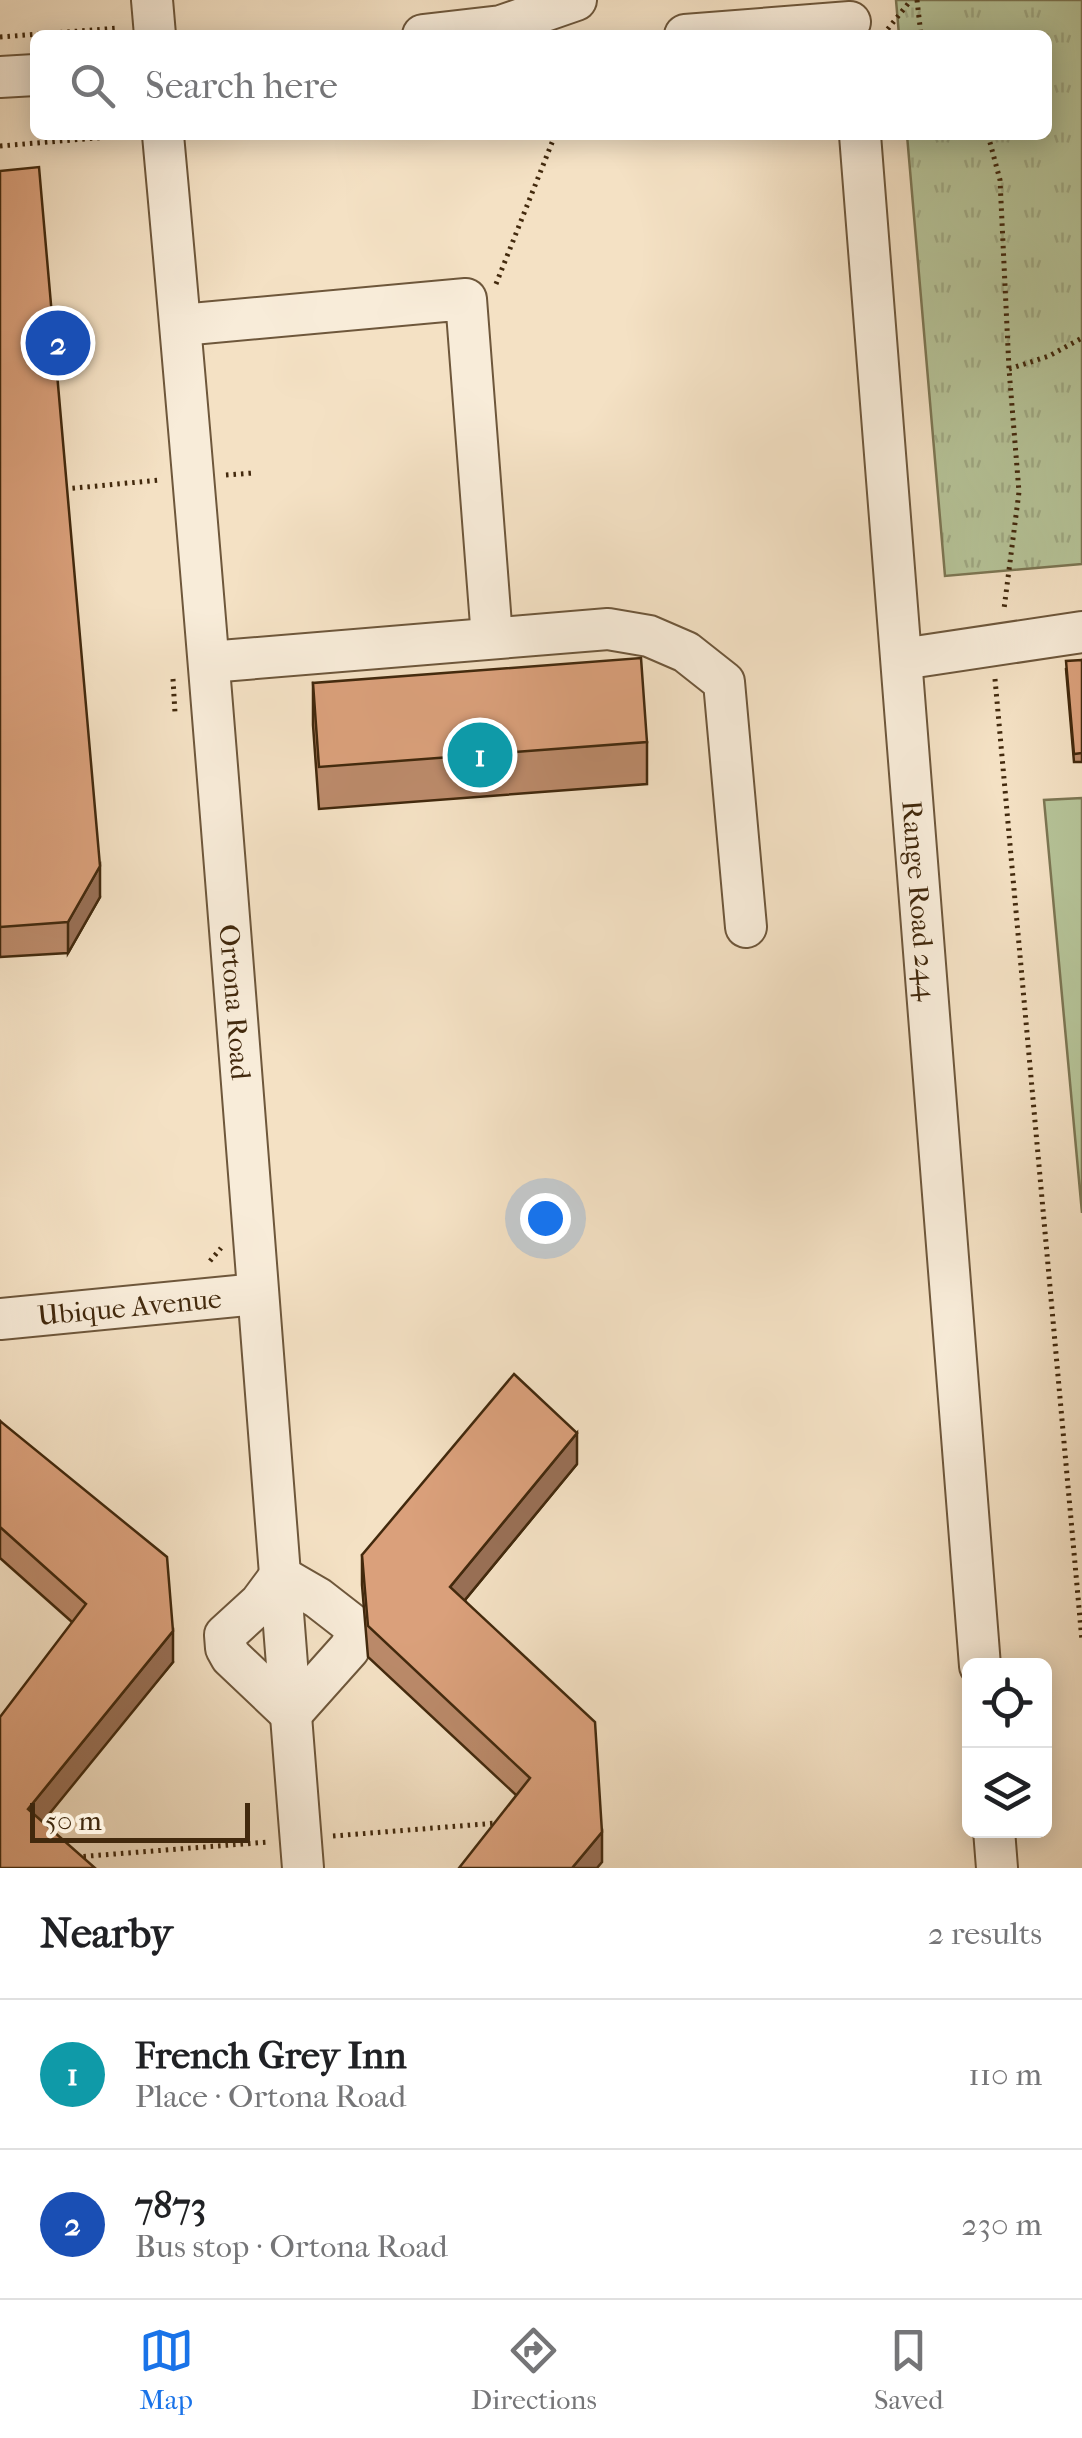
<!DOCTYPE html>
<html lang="en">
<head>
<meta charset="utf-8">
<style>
  :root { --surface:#fff; --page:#f2f2f2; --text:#202124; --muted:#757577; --line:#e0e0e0; --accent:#1a73e8 }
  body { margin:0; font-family:"IM FELL French Canon",serif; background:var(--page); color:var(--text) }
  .controls { position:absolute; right:30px; bottom:30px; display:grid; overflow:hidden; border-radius:15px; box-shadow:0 5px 25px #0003 }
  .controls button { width:90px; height:90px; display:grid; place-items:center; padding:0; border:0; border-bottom:2px solid var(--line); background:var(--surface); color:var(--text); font:50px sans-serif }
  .scale { position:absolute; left:30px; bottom:25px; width:220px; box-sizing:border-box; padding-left:10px; border:5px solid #42290d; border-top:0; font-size:28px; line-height:35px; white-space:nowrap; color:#42290d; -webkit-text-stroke:8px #f8ecd9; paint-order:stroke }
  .you { position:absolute; left:545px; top:1218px; width:35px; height:35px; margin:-25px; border:8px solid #fff; border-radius:50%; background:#1a73e8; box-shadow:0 0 0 15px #1a73e833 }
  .badge { display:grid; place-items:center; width:65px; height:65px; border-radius:50%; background:var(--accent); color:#fff; font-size:32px; font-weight:700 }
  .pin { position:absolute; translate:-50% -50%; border:5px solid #fff; box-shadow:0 2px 10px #0006 }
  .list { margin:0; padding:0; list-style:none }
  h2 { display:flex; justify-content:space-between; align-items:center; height:130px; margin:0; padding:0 40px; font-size:42px }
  h2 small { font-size:32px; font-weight:400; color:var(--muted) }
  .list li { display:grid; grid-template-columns:65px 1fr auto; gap:30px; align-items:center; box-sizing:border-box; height:150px; padding:0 40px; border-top:2px solid var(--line) }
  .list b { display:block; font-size:38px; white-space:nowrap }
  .list p { margin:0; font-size:32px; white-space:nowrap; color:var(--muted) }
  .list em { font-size:32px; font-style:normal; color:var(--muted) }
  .icon { flex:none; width:55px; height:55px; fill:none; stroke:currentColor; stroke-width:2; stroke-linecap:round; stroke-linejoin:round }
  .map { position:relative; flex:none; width:1082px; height:1868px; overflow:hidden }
  .search { position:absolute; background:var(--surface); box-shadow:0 5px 25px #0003; left:30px; right:30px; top:30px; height:110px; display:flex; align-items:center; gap:25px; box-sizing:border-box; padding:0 35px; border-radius:15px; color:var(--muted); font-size:38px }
  .sheet { height:430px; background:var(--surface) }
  nav { display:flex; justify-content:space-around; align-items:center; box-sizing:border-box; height:140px; border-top:2px solid var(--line); background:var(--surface); font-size:28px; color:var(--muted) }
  nav a { display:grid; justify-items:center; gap:5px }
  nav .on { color:var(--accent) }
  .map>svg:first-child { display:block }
  .grass { fill:#b6c499; stroke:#7c7653; stroke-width:2.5 }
  .park { fill:url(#park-tufts); stroke:#7c7653; stroke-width:2.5 }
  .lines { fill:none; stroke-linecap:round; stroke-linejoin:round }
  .minor-casing { stroke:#6e573b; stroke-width:44 }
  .path { stroke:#42290d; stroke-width:5; stroke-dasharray:2.5 5; stroke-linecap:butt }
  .minor { stroke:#f8ecd9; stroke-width:40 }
  .wall { fill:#bb8a6a; stroke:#42290d; stroke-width:2.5 }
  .shaded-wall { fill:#997056; stroke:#42290d; stroke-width:2.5 }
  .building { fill:#daa07b; stroke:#42290d; stroke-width:2.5 }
  .labels { text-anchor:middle; stroke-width:10; stroke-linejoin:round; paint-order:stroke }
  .street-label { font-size:28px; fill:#42290d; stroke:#f8ecd9 }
</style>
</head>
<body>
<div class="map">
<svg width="1082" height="1868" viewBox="0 0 1082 1868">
  <defs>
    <pattern id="park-tufts" width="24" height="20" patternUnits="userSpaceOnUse" patternTransform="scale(2.5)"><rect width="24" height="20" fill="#b6c499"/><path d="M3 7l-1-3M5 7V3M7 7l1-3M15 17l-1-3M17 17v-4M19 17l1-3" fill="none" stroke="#9ea883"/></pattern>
  </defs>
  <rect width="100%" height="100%" fill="#f4e1c4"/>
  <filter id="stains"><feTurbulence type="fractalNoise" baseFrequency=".002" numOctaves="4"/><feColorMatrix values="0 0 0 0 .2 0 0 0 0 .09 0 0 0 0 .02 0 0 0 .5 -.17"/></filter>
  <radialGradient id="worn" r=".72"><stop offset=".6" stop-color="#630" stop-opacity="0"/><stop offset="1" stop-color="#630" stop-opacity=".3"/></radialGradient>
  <path class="grass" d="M 1082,798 L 1082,1213 L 1044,800 Z"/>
  <path class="park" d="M 896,0 L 1082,0 L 1082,564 L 945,576 L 907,135 L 1047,135 L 1047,35 L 899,35 Z"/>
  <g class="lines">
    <g class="minor-casing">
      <g id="minor">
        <path d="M 152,0 L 155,35"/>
        <path d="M 423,35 L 501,26 L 576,0"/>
        <path d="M 685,35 L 850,22"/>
        <path d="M 0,77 L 35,75"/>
        <path id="s1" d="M 163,135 C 216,712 257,1290 303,1868"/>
        <path id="s2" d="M 860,135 L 980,1666"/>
        <path d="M 181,325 L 466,299 L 492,638"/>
        <path d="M 902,659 L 1082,632"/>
        <path d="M 209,662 L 608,629 L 649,636 L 686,652 L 724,682 L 746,927"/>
        <path id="s3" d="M 0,1319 L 258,1294"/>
        <path d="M 280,1576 L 318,1598 L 354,1626 L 355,1638 L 349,1649 L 291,1714 L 231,1657 L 226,1648 L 225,1635 L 260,1603 Z"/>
        <path d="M 994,1830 L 997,1868"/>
      </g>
    </g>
    <g class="path">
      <path d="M 917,0 L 921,35"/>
      <path d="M 883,35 L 911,0"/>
      <path d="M 0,37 L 119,28"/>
      <path d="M 988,135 L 1000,180 L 1009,369 L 1019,492 L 1004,609"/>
      <path d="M 0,146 L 132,135"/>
      <path d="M 496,284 L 555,135"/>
      <path d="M 1009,369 L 1049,356 L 1082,338"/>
      <path d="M 226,475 L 253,473"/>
      <path d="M 65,489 L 160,480"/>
      <path d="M 173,679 L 175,713"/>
      <path d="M 995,679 L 1082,1641"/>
      <path d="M 210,1261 L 221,1248"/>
      <path d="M 333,1836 L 497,1823"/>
      <path d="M 76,1857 L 269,1842"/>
    </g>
    <use href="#minor" class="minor"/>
  </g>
  <g class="wall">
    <path d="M 0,171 L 100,897 L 68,953 L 0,957 Z"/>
    <path d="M 1082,660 L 1082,762 L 1074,762 L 1066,669 Z"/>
    <path d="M 313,683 L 647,742 L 647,784 L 319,809 L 313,725 Z"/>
    <path d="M 0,1421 L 173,1662 L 0,1868 L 72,1622 L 0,1558 Z"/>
    <path d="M 577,1464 L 465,1600 L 602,1862 L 516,1795 L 368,1657 L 362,1585 L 362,1555 Z"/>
  </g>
  <g class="shaded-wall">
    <path d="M 100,866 L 100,897 L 68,953 L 68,922 Z"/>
    <path d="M 577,1433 L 577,1464 L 450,1618 L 450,1587 Z"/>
    <path d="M 173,1631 L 173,1662 L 28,1840 L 28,1809 Z"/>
    <path d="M 602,1832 L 602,1862 L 597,1868 L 572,1868 Z"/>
  </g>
  <g class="building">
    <path d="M 39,167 L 100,866 L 68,922 L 0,927 L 0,171 Z"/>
    <path d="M 641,658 L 647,742 L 319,767 L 313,683 Z"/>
    <path d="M 1082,660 L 1082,753 L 1074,754 L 1066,661 Z"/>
    <path d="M 514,1374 L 577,1433 L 450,1587 L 595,1722 L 602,1832 L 572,1868 L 459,1868 L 530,1778 L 368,1626 L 362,1555 Z"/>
    <path d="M 0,1421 L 167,1557 L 173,1631 L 28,1809 L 95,1868 L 0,1868 L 0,1717 L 86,1604 L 0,1527 Z"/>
  </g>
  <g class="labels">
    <g class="street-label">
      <text dy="10" stroke="none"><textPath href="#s2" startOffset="768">Range Road 244</textPath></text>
      <text dy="10" stroke="none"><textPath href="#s1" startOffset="870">Ortona Road</textPath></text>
      <text dy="10" stroke="none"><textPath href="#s3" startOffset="130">Ubique Avenue</textPath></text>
    </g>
  </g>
  <rect width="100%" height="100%" filter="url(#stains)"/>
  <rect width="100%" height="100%" fill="url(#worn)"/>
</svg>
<div class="controls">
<button><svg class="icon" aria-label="locate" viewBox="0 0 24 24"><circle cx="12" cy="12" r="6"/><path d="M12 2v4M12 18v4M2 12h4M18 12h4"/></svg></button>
<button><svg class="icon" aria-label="layers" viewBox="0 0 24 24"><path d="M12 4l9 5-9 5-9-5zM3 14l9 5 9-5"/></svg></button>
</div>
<div class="scale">50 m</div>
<div class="you"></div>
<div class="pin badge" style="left:480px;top:755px;background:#0f9aa8">1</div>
<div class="pin badge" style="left:58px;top:343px;background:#1a4fb4">2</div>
<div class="search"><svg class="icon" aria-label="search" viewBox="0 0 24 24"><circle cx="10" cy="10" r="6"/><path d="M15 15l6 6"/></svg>Search here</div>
</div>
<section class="sheet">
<h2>Nearby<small>2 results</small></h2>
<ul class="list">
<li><span class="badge" style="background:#0f9aa8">1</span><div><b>French Grey Inn</b><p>Place · Ortona Road</p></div><em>110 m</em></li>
<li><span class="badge" style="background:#1a4fb4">2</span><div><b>7873</b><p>Bus stop · Ortona Road</p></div><em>230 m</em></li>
</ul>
</section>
<nav>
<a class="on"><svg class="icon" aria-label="map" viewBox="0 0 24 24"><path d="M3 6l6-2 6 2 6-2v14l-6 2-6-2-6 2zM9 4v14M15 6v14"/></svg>Map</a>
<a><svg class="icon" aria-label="directions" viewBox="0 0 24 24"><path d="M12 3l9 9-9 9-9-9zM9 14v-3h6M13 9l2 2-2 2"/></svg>Directions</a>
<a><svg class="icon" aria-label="saved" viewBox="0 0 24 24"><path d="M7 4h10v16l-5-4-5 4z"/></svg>Saved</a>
</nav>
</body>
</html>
